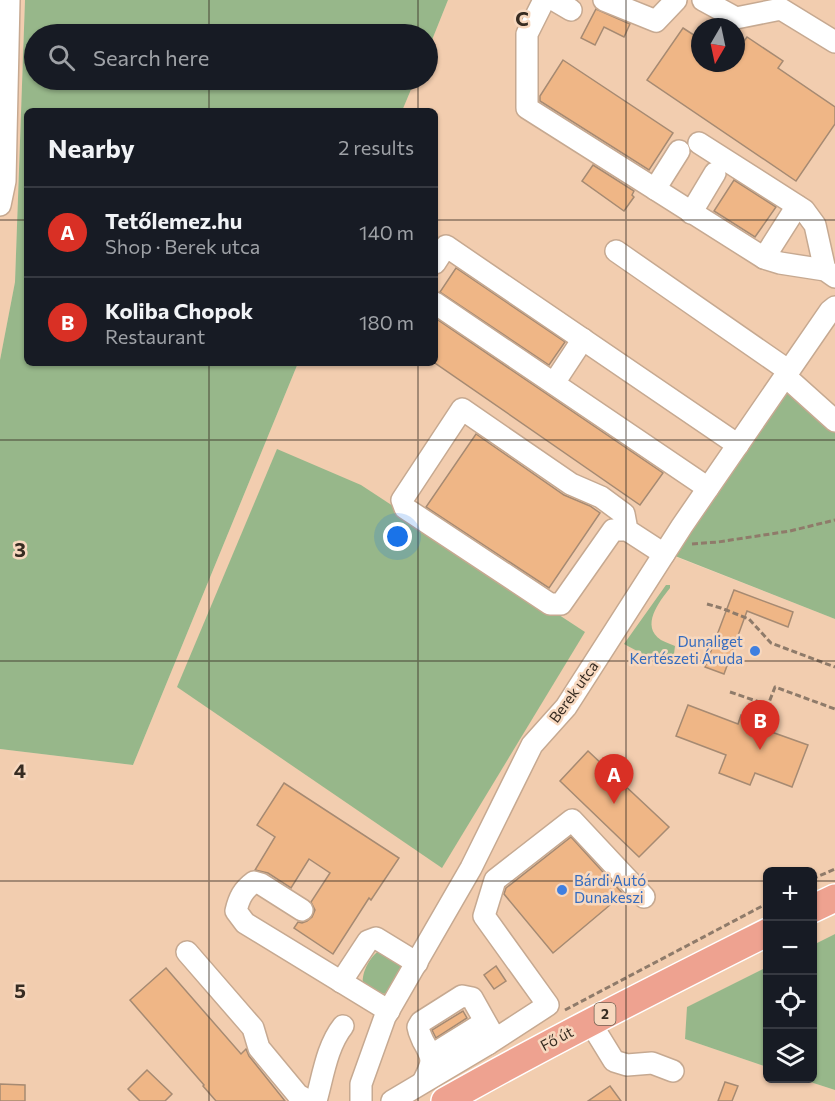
<!DOCTYPE html>
<html lang="en">
<head>
<meta charset="utf-8">
<style>
  :root { --surface:#171b24; --page:#20242c; --text:#f1f3f6; --muted:#9ea1a6; --line:#363941; --accent:#d93025 }
  body { margin:0; font-family:Commissioner,sans-serif; background:var(--page); color:var(--text) }
  .controls { position:absolute; right:18px; bottom:18px; display:grid; overflow:hidden; border-radius:9px; box-shadow:0 2px 4px #0004 }
  .controls button { width:54px; height:54px; display:grid; place-items:center; padding:0; border:0; border-bottom:2px solid var(--line); background:var(--surface); color:var(--text); font:30px sans-serif }
  .compass { position:absolute; left:691px; top:18px; width:54px; height:54px; border-radius:50%; background:var(--surface); box-shadow:0 2px 4px #0004; rotate:189deg }
  .you { position:absolute; left:398px; top:537px; width:21px; height:21px; margin:-15px; border:4px solid #fff; border-radius:50%; background:#1a73e8; box-shadow:0 0 0 9px #1a73e833 }
  .badge { display:grid; place-items:center; width:39px; height:39px; border-radius:50%; background:var(--accent); color:#fff; font-size:20px; font-weight:700 }
  .pin { position:absolute; translate:-50% -50px; filter:drop-shadow(0 2px 3px #0008) }
  .pin::after { content:''; position:absolute; top:32px; width:21px; height:18px; background:inherit; clip-path:polygon(0 0,100% 0,50% 100%) }
  .list { margin:0; padding:0; list-style:none }
  h2 { display:flex; justify-content:space-between; align-items:center; height:78px; margin:0; padding:0 24px; font-size:26px }
  h2 small { font-size:20px; font-weight:400; color:var(--muted) }
  .list li { display:grid; grid-template-columns:39px 1fr auto; gap:18px; align-items:center; box-sizing:border-box; height:90px; padding:0 24px; border-top:2px solid var(--line) }
  .list b { display:block; font-size:22px; white-space:nowrap }
  .list p { margin:0; font-size:20px; white-space:nowrap; color:var(--muted) }
  .list em { font-size:20px; font-style:normal; color:var(--muted) }
  .icon { flex:none; width:33px; height:33px; fill:none; stroke:currentColor; stroke-width:2; stroke-linecap:round; stroke-linejoin:round }
  .map { position:relative; flex:none; width:835px; height:1101px; overflow:hidden }
  .search { position:absolute; background:var(--surface); box-shadow:0 2px 4px #0004; left:24px; top:24px; width:414px; height:66px; display:flex; align-items:center; gap:15px; box-sizing:border-box; padding:0 21px; border-radius:33px; color:var(--muted); font-size:22px }
  .panel { position:absolute; background:var(--surface); box-shadow:0 2px 4px #0004; left:24px; top:108px; width:414px; height:258px; border-radius:9px }
  .map>svg:first-child { display:block }
  .built { fill:#f2cdaf; fill-rule:evenodd }
  .green { fill:#97b78a }
  .building { fill:#efb686; stroke:#a68a72; stroke-width:1.5 }
  .lines { fill:none; stroke-linecap:round; stroke-linejoin:round }
  .minor-casing { stroke:#c6a991; stroke-width:24 }
  .major-casing { stroke:#fff; stroke-width:30 }
  .path { stroke:#8f7b6a; stroke-width:3; stroke-dasharray:6 3; stroke-linecap:butt }
  .minor { stroke:#fff; stroke-width:21 }
  .major { stroke:#eea290; stroke-width:27 }
  .grid { fill:none; stroke:#372c22; stroke-width:1.5; stroke-opacity:0.55 }
  .shop-dot { fill:#3f7fe0; stroke:#f7d8bf; stroke-width:2 }
  .labels { text-anchor:middle; stroke-width:5; stroke-linejoin:round; paint-order:stroke }
  .shield { fill:#f7d8bf; stroke:#716051; stroke-width:1.5 }
  .shield-label { font-size:14px; font-weight:bold; fill:#372c22 }
  .shop-label { font-size:15px; fill:#366cbe; stroke:#f7d8bf; text-anchor:end }
  .street-label { font-size:15px; fill:#372c22; stroke:#f7d8bf }
  .grid-label { font-size:20px; text-anchor:middle; font-weight:bold; fill:#372c22; stroke:#f7d8bf; stroke-width:5; stroke-linejoin:round; paint-order:stroke }
</style>
</head>
<body>
<div class="map">
<svg width="835" height="1101" viewBox="0 0 835 1101">
  <rect width="100%" height="100%" fill="#f7d8bf"/>
  <g class="built">
    <path d="M 0,0 L 25,0 L 15,282 L 0,360 Z"/>
    <path d="M 448,0 L 835,0 L 835,432 L 788,391 L 671,555 L 835,619 L 835,934 L 813,945 L 812,872 L 768,872 L 767,967 L 688,1007 L 685,1039 L 767,1067 L 768,1078 L 801,1079 L 835,1090 L 835,1101 L 0,1101 L 0,749 L 133,765 L 298,363 L 435,363 L 435,111 L 402,111 L 415,80 L 428,80 L 428,50 ZM 700,27 L 736,27 L 736,63 L 700,63 Z"/>
  </g>
  <g class="green">
    <path d="M 25,0 L 448,0 L 428,50 L 428,34 L 34,34 L 34,80 L 415,80 L 402,111 L 27,111 L 27,363 L 298,363 L 133,765 L 0,749 L 0,360 L 15,282 Z"/>
    <path d="M 788,391 L 835,432 L 835,619 L 670,554 Z"/>
    <path d="M 277,449 L 361,485 L 585,632 L 442,868 L 177,687 Z"/>
    <path d="M 666,585 L 670,585 L 670,588 C 659,602 640,626 661,640 C 665,642 670,644 675,646 L 674,654 L 663,659 L 654,660 L 624,644 Z"/>
    <path d="M 835,934 L 835,1090 L 801,1079 L 812,1078 L 813,945 Z"/>
    <path d="M 382,949 L 403,963 L 402,970 L 392,992 C 380,997 373,990 363,984 C 361,972 372,953 382,949 Z"/>
    <path d="M 767,967 L 767,1067 L 685,1039 L 687,1007 Z"/>
  </g>
  <g class="building">
    <path d="M 596,9 L 630,24 L 624,37 L 604,27 L 595,45 L 581,38 Z"/>
    <path d="M 683,28 L 700,39 L 700,63 L 736,63 L 736,40 L 742,44 L 747,37 L 783,61 L 778,68 L 835,107 L 835,124 L 796,181 L 647,80 Z"/>
    <path d="M 563,60 L 673,133 L 649,170 L 540,101 L 540,96 Z"/>
    <path d="M 593,165 L 634,191 L 632,195 L 634,197 L 624,211 L 582,181 Z"/>
    <path d="M 734,180 L 776,207 L 755,237 L 714,211 Z"/>
    <path d="M 456,268 L 565,342 L 549,365 L 440,292 Z"/>
    <path d="M 435,318 L 663,473 L 640,505 L 435,363 Z"/>
    <path d="M 476,434 L 564,495 L 590,506 L 600,513 L 549,588 L 426,507 Z"/>
    <path d="M 734,590 L 793,612 L 788,627 L 747,611 L 724,674 L 705,667 Z"/>
    <path d="M 688,705 L 738,724 L 741,715 L 768,726 L 766,730 L 808,745 L 792,787 L 755,773 L 750,785 L 719,773 L 726,755 L 676,736 Z"/>
    <path d="M 588,751 L 669,827 L 639,857 L 560,781 Z"/>
    <path d="M 284,783 L 399,858 L 371,900 L 369,898 L 333,954 L 294,928 L 298,922 L 302,923 L 307,921 L 312,917 L 315,910 L 311,902 L 330,873 L 309,859 L 291,888 L 268,873 L 255,870 L 275,837 L 257,825 Z"/>
    <path d="M 571,837 L 623,894 L 553,953 L 504,894 L 506,888 Z"/>
    <path d="M 496,966 L 506,981 L 494,989 L 484,975 Z"/>
    <path d="M 166,968 L 241,1054 L 246,1049 L 249,1056 L 285,1101 L 216,1101 L 203,1086 L 204,1085 L 130,1000 Z"/>
    <path d="M 463,1011 L 467,1018 L 436,1038 L 432,1030 Z"/>
    <path d="M 147,1070 L 172,1094 L 165,1101 L 140,1101 L 128,1089 Z"/>
    <path d="M 725,1082 L 738,1086 L 732,1101 L 718,1101 Z"/>
    <path d="M 0,1084 L 25,1085 L 25,1101 L 0,1101 Z"/>
    <path d="M 610,1086 L 621,1101 L 588,1101 Z"/>
  </g>
  <g class="lines">
    <g class="minor-casing">
      <g id="minor">
        <path d="M 544,0 L 527,34 L 527,108 L 764,258 L 780,263 L 825,270 L 835,277"/>
        <path d="M 554,0 L 571,10"/>
        <path d="M 604,0 L 656,21 L 676,0"/>
        <path d="M 703,0 L 736,18 L 781,9 L 835,42"/>
        <path d="M 699,143 L 804,210 L 815,225 L 825,270"/>
        <path d="M 655,189 L 679,151"/>
        <path d="M 0,205 L 5,181 L 9,0"/>
        <path d="M 691,213 L 715,173"/>
        <path d="M 616,251 L 789,371"/>
        <path d="M 764,258 L 797,206"/>
        <path d="M 435,263 L 446,246 L 738,445"/>
        <path d="M 435,303 L 708,488"/>
        <path d="M 785,376 L 835,421"/>
        <path d="M 554,383 L 583,339"/>
        <path d="M 627,530 L 624,514 L 601,497 L 571,484 L 462,409 L 402,500 L 405,508 L 550,604 L 561,604 L 613,530 L 627,530 L 664,554"/>
        <path d="M 302,910 L 261,884 L 254,882 C 243,890 239,898 236,911 L 245,923 L 389,1011"/>
        <path d="M 187,952 L 253,1028 L 259,1048 L 298,1095 L 309,1101"/>
        <path d="M 341,982 L 368,941 L 376,938 L 417,963"/>
        <path d="M 590,1022 L 614,1061 L 627,1065 L 652,1063 L 673,1071"/>
        <path d="M 432,1055 L 485,1022"/>
        <path d="M 423,1082 C 433,1062 434,1060 423,1041 C 421,1036 419,1033 418,1027 L 421,1022 L 462,996 L 472,998 L 490,1030 L 488,1044"/>
        <path d="M 316,1101 C 323,1076 327,1046 343,1026"/>
        <path d="M 361,1101 L 361,1084 L 385,1017 L 471,868 L 532,745 L 566,707 L 682,526 L 830,311 L 835,307"/>
        <path d="M 392,1101 L 488,1044 L 548,1005 L 484,916 L 495,880 L 572,820 L 644,897"/>
      </g>
    </g>
    <g class="major-casing">
      <g id="major">
        <path d="M 812,909 L 835,898"/>
        <path d="M 445,1101 C 551,1041 659,987 768,932"/>
      </g>
    </g>
    <g class="path">
      <path d="M 692,544 L 718,542 L 790,531 L 835,520"/>
      <path d="M 707,604 L 721,608 L 749,619 L 771,643 L 835,667"/>
      <path d="M 730,692 L 768,705 L 775,687 L 835,709"/>
      <path d="M 812,879 L 835,869"/>
      <path d="M 565,1010 L 768,903"/>
    </g>
    <use href="#minor" class="minor"/>
    <use href="#major" class="major"/>
  </g>
  <path class="grid" d="M 209,0 L 209,34M 418,0 L 418,34M 626,0 L 626,1101M 209,80 L 209,111M 418,80 L 418,111M 0,220 L 27,220M 435,220 L 835,220M 209,363 L 209,1101M 418,363 L 418,1101M 0,440 L 835,440M 0,661 L 835,661M 0,881 L 768,881M 812,881 L 835,881"/>
  <g class="shop-dot">
    <circle cx="755" cy="651" r="6"/>
    <circle cx="562" cy="890" r="6"/>
  </g>
  <g class="labels">
    <rect class="shield" x="594.5" y="1003" width="21" height="22" rx="4.5"/>
    <g class="shield-label">
      <text x="605" y="1019">2</text>
    </g>
    <g class="shop-label">
      <text x="743" y="647">Dunaliget<tspan x="743" dy="17">Kertészeti Áruda</tspan></text>
      <text x="574" y="886" text-anchor="start">Bárdi Autó<tspan x="574" dy="17">Dunakeszi</tspan></text>
    </g>
    <g class="street-label">
      <text transform="translate(574 692) rotate(-54)" y="5">Berek utca</text>
      <text transform="translate(557 1039) rotate(-28)" y="5">Fő út</text>
    </g>
  </g>
  <g class="grid-label">
    <text x="522" y="26">C</text>
    <text x="20" y="557">3</text>
    <text x="20" y="778">4</text>
    <text x="20" y="998">5</text>
  </g>
</svg>
<div class="controls">
<button>+</button>
<button>−</button>
<button><svg class="icon" aria-label="locate" viewBox="0 0 24 24"><circle cx="12" cy="12" r="6"/><path d="M12 2v4M12 18v4M2 12h4M18 12h4"/></svg></button>
<button><svg class="icon" aria-label="layers" viewBox="0 0 24 24"><path d="M12 4l9 5-9 5-9-5zM3 14l9 5 9-5"/></svg></button>
</div>
<svg class="compass" viewBox="-18 -18 36 36"><path d="M0-13l5 13h-10z" fill="#e53935"/><path d="M0 13l5-13h-10z" fill="#9ea1a6"/></svg>
<div class="you"></div>
<div class="pin badge" style="left:614px;top:804px">A</div>
<div class="pin badge" style="left:760px;top:750px">B</div>
<div class="search"><svg class="icon" aria-label="search" viewBox="0 0 24 24"><circle cx="10" cy="10" r="6"/><path d="M15 15l6 6"/></svg>Search here</div>
<section class="panel">
<h2>Nearby<small>2 results</small></h2>
<ul class="list">
<li><span class="badge">A</span><div><b>Tetőlemez.hu</b><p>Shop · Berek utca</p></div><em>140 m</em></li>
<li><span class="badge">B</span><div><b>Koliba Chopok</b><p>Restaurant</p></div><em>180 m</em></li>
</ul>
</section>
</div>
</body>
</html>
